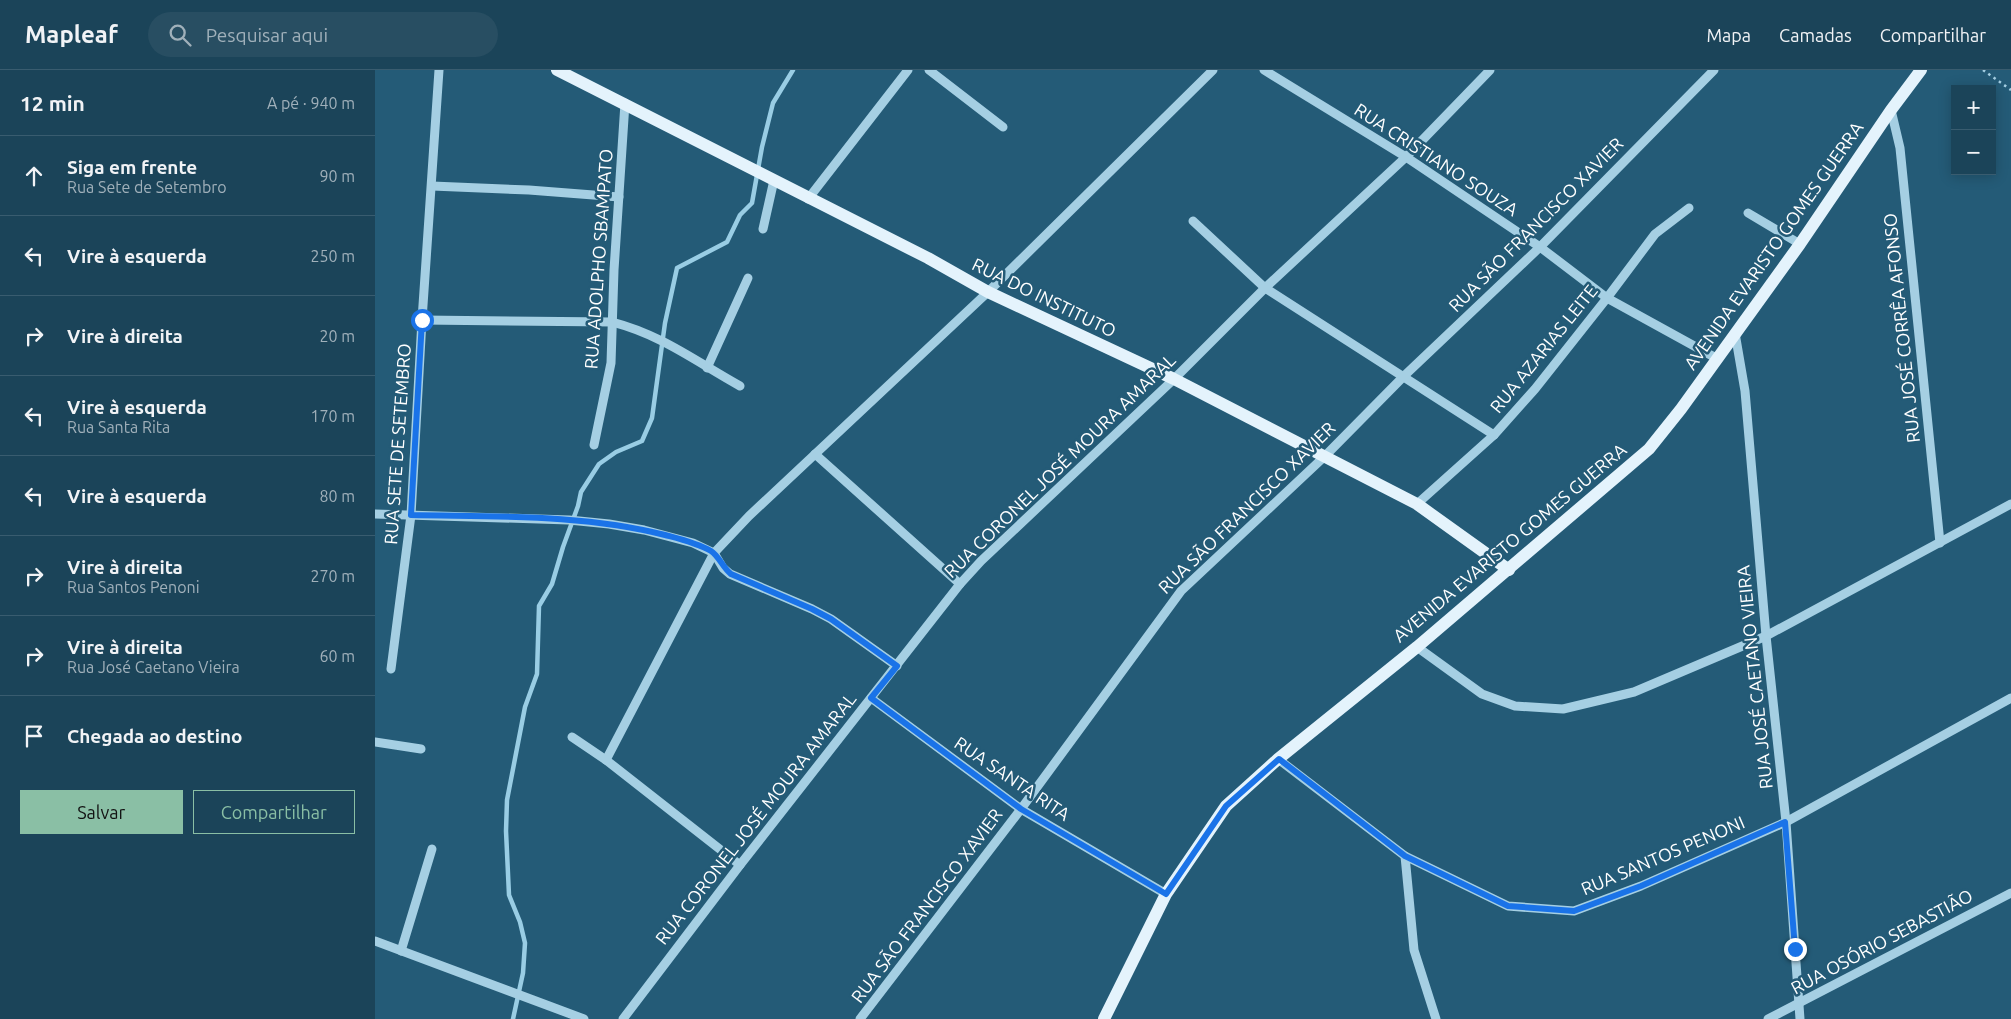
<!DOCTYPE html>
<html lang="pt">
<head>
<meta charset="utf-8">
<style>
  :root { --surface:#1b4459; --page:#284e62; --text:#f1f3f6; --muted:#a0b0ba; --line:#395c6f; --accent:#8abfa5 }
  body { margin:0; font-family:Ubuntu,sans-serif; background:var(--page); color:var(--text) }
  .controls { position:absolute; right:15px; top:15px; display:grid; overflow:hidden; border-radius:0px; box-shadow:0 2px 12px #0003 }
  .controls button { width:45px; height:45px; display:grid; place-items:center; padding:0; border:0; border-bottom:1px solid var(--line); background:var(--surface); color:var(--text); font:25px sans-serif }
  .stop { position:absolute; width:15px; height:15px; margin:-11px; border:4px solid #1a73e8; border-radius:50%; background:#fff }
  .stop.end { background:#1a73e8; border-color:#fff; box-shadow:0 1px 5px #0008 }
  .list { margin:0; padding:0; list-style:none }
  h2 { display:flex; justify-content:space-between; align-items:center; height:65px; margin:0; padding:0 20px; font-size:21px }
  h2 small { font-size:16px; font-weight:400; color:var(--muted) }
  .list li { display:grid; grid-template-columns:32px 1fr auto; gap:15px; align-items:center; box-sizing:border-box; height:80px; padding:0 20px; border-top:1px solid var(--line) }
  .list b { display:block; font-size:19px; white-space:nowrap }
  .list p { margin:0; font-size:16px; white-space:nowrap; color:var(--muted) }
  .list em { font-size:16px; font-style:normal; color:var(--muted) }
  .actions { display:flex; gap:10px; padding:15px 20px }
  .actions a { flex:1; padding:11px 0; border:1px solid var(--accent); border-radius:0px; text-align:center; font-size:18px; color:var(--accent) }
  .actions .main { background:var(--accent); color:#111 }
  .icon { flex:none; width:28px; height:28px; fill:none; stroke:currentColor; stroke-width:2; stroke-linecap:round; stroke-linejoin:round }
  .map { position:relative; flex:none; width:1636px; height:949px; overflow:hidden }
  header { display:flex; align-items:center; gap:30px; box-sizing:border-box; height:70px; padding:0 25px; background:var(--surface); border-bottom:1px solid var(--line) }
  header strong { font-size:24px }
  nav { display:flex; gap:28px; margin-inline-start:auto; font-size:18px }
  .search { width:350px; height:45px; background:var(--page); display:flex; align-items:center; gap:12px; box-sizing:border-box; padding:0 18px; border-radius:28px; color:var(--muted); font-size:19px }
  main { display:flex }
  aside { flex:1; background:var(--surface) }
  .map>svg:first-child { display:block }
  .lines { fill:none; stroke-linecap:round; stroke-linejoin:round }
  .stream { stroke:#99cde4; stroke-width:4.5 }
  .path { stroke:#a5cfe3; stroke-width:2.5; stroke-dasharray:2.5 4; stroke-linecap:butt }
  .minor { stroke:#a5cfe3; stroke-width:9 }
  .major { stroke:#e4f3fc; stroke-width:12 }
  .route { stroke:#1a73e8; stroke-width:6 }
  .labels { text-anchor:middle; stroke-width:5; stroke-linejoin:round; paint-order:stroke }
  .street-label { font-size:18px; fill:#fff; stroke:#245b77 }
</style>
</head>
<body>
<header>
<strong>Mapleaf</strong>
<div class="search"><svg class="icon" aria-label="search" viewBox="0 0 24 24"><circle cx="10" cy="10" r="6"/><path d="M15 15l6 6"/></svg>Pesquisar aqui</div>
<nav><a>Mapa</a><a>Camadas</a><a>Compartilhar</a></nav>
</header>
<main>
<aside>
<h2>12 min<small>A pé · 940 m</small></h2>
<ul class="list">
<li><svg class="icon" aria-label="ahead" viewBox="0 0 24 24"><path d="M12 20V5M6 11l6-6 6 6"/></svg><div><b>Siga em frente</b><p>Rua Sete de Setembro</p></div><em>90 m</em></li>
<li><svg class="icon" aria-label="left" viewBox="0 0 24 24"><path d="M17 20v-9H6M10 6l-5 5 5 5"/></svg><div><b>Vire à esquerda</b></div><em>250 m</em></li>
<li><svg class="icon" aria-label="right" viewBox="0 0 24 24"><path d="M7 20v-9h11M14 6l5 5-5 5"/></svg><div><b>Vire à direita</b></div><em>20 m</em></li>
<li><svg class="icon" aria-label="left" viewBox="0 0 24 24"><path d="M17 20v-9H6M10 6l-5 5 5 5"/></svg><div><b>Vire à esquerda</b><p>Rua Santa Rita</p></div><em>170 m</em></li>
<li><svg class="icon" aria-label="left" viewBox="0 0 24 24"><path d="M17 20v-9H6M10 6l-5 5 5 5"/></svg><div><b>Vire à esquerda</b></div><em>80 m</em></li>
<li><svg class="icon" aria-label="right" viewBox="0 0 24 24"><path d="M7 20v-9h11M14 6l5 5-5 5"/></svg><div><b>Vire à direita</b><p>Rua Santos Penoni</p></div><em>270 m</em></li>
<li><svg class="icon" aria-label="right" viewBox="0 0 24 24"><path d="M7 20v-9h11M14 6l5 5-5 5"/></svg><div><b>Vire à direita</b><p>Rua José Caetano Vieira</p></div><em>60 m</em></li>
<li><svg class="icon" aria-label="arrive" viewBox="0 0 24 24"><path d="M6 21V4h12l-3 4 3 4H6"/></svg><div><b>Chegada ao destino</b></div></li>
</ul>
<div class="actions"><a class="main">Salvar</a><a>Compartilhar</a></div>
</aside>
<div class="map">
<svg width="1636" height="949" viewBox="0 0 1636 949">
  <rect width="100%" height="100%" fill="#245b77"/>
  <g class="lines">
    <path class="stream" d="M 138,949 L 148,903 L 150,873 L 145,852 L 134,825 L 131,761 L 132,730 L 150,637 L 162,604 L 164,536 L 177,514 L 188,477 L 203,436 L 206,422 L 224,394 L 241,382 L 267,371 L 277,348 L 290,253 L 302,198 L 352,172 L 365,145 L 377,133 L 387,77 L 398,33 L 418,0"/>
    <path class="path" d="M 1608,0 L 1636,20"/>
    <g class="minor">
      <path d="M 554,0 L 628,57"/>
      <path d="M 889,0 L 1031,87 L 1165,177 L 1232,228 L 1341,288"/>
      <path d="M 1516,40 L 1525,78 L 1565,473"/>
      <path d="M 57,116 L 154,120 L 244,127"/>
      <path d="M 433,129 L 533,0"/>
      <path d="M 1373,143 L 1425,174"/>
      <path d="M 818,151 L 890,218 L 1119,365"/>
      <path d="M 388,159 L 399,110"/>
      <path d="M 47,250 L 237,252 C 287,265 320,291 365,316"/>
      <path d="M 1360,263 L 1370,321 L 1391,566 L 1411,752 L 1425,949"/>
      <path d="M 332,298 L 373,208"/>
      <path d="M 219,375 L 236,293 L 239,200 L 250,33"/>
      <path d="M 440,384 L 585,514"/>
      <path d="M 1042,434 L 1119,365 L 1160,319 L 1232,228 L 1280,164 L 1314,138"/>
      <path d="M 0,444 L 194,450 L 234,454 L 269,460 L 318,473 L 339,483 L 348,498 L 355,504 L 437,539 L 456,549 L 522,596"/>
      <path d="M 1042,577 L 1107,624 L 1140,636 L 1188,639 L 1259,622 L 1391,566 L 1636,434"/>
      <path d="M 16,599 L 36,445 L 47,250 L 64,0"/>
      <path d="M 496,628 L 646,739 L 791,824"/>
      <path d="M 197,667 L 231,690 L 365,795"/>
      <path d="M 0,672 L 46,679"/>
      <path d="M 903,689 L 1030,786 L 1133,836 L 1199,841 L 1266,816 L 1411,752 L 1636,628"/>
      <path d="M 231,690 L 339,483 L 374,446 L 613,222 L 838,0"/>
      <path d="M 1030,786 L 1039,880 L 1061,949"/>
      <path d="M 0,871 L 209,949"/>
      <path d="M 26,881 L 57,779"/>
      <path d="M 248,949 L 365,795 L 585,514 L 606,491 L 799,309 L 890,218 L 1031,87 L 1115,0"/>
      <path d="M 485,949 L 646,739 L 806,521 L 950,386 L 1029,306 L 1165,177 L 1339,0"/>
      <path d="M 1393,949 L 1636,823"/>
    </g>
    <g class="major">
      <path d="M 182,0 L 553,188 L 613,222 L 799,309 L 1042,434 L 1134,500"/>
      <path d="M 729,949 L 791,824 L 851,736 L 903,689 L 1042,577 L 1274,379 L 1306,339 L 1425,174 L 1516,40 L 1546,0"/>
    </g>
  </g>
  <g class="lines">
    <path class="route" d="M 47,250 L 36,445 C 121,447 208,444 290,465 C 305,469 322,473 336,481 C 344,486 348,498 356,504 L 437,539 L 456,549 L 522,596 L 496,628 L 646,739 L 791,824 L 851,736 L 904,689 L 1030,786 L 1133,836 L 1199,841 L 1266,816 L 1410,752 L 1420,879"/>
  </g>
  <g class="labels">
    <g class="street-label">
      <text transform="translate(1061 90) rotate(33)" y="6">RUA CRISTIANO SOUZA</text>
      <text transform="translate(1161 155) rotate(-45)" y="6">RUA SÃO FRANCISCO XAVIER</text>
      <text transform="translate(1399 176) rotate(-55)" y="6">AVENIDA EVARISTO GOMES GUERRA</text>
      <text transform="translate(224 189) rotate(-86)" y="6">RUA ADOLPHO SBAMPATO</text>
      <text transform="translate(669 228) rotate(26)" y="6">RUA DO INSTITUTO</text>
      <text transform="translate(1527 258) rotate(-96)" y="6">RUA JOSÉ CORRÊA AFONSO</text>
      <text transform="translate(1169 279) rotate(-51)" y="6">RUA AZARIAS LEITE</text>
      <text transform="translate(23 374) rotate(-86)" y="6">RUA SETE DE SETEMBRO</text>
      <text transform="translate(685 396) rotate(-44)" y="6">RUA CORONEL JOSÉ MOURA AMARAL</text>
      <text transform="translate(872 438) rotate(-44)" y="6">RUA SÃO FRANCISCO XAVIER</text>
      <text transform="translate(1135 473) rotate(-40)" y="6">AVENIDA EVARISTO GOMES GUERRA</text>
      <text transform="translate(1380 607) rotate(-96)" y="6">RUA JOSÉ CAETANO VIEIRA</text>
      <text transform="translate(637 709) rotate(34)" y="6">RUA SANTA RITA</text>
      <text transform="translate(381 749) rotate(-52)" y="6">RUA CORONEL JOSÉ MOURA AMARAL</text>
      <text transform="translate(1288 786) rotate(-23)" y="6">RUA SANTOS PENONI</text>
      <text transform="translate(552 836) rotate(-53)" y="6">RUA SÃO FRANCISCO XAVIER</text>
      <text transform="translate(1507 872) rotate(-28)" y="6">RUA OSÓRIO SEBASTIÃO</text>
    </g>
  </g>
</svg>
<div class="controls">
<button>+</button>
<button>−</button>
</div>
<div class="stop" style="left:47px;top:250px"></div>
<div class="stop end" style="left:1420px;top:879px"></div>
</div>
</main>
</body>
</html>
